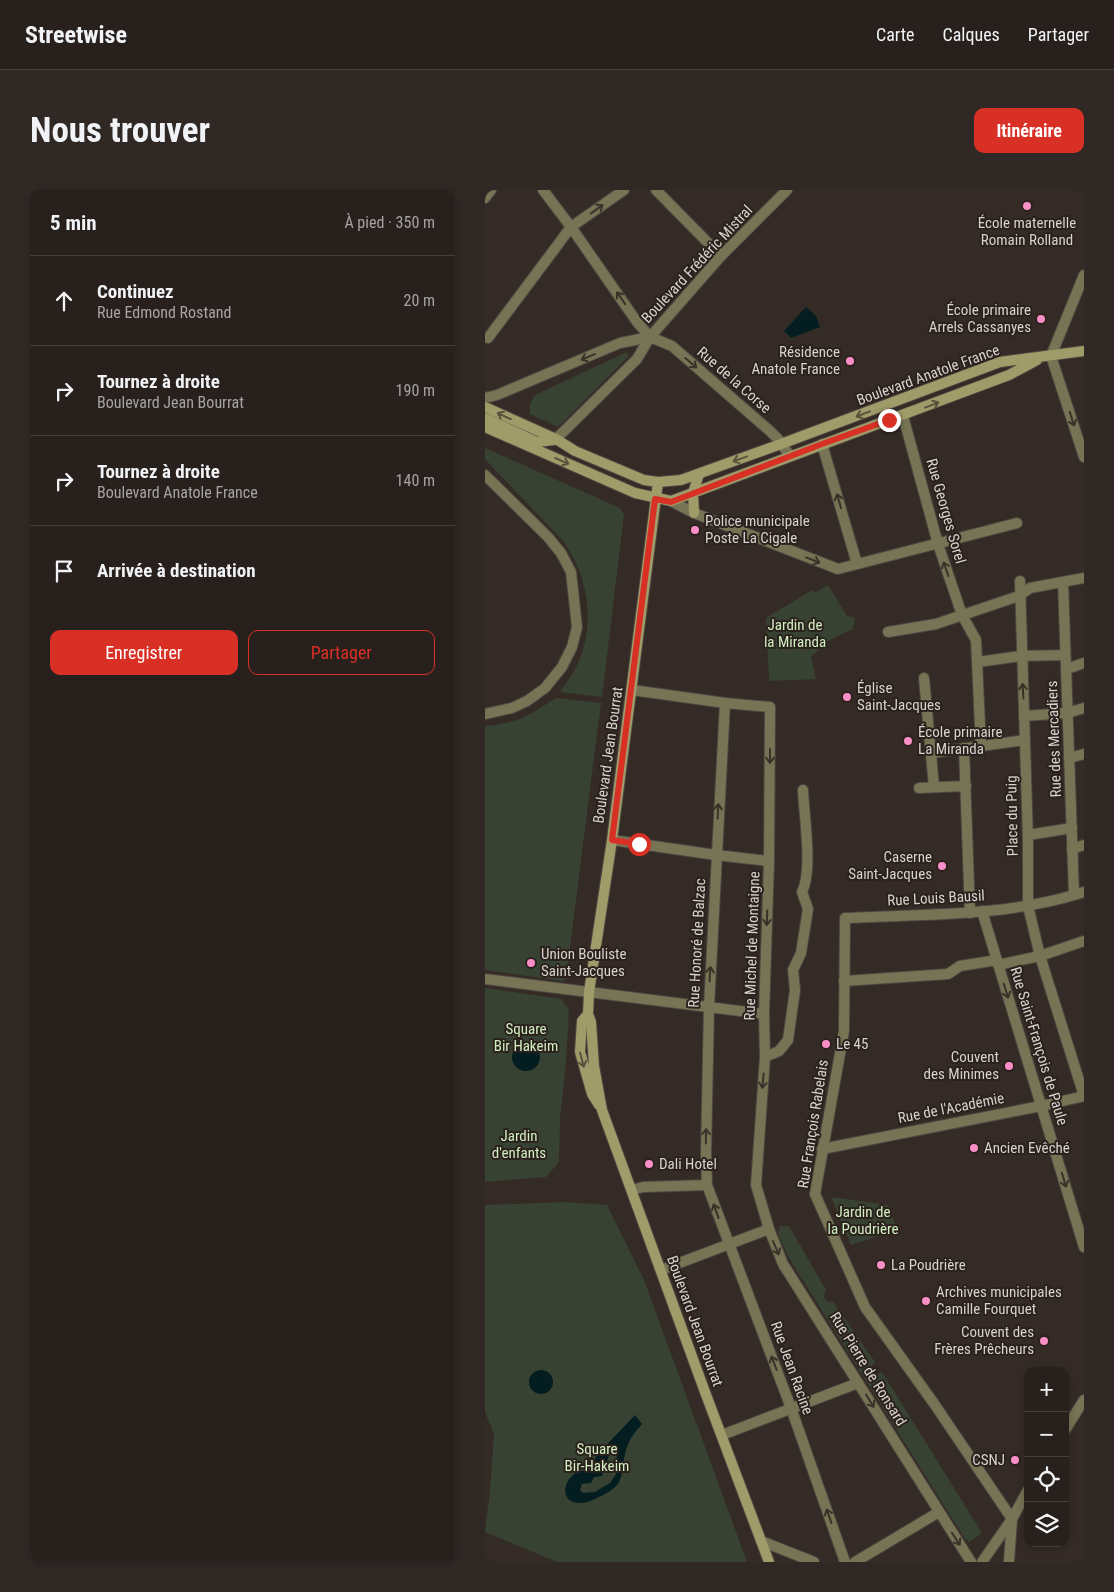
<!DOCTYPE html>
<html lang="fr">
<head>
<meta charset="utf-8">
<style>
  :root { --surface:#28201c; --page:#302825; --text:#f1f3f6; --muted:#a5a3a3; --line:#443e3b; --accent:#d93025 }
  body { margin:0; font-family:"Roboto Condensed",sans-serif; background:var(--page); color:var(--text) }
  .controls { position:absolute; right:15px; bottom:15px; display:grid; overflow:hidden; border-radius:10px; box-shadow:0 2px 8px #0003 }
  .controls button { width:45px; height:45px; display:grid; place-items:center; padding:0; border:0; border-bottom:1px solid var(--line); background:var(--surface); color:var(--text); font:25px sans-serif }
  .stop { position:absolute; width:15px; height:15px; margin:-11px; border:4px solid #d93025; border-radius:50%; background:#fff }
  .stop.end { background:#d93025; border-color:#fff; box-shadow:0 1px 5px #0008 }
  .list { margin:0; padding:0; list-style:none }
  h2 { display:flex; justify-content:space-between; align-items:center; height:65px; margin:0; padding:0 20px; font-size:21px }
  h2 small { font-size:16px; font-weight:400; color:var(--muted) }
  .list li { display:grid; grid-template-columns:32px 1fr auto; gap:15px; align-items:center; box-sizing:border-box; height:90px; padding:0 20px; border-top:1px solid var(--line) }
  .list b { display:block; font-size:19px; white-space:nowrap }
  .list p { margin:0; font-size:16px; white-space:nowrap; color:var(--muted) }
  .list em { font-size:16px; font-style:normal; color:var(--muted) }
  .actions { display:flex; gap:10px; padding:15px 20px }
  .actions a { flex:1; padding:11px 0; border:1px solid var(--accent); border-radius:10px; text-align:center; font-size:18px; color:var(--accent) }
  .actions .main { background:var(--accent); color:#fff }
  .icon { flex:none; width:28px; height:28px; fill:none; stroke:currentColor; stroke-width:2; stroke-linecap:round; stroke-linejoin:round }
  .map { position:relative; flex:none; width:599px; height:1372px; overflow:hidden; border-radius:10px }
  header { display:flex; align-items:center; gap:30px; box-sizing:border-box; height:70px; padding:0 25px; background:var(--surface); border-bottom:1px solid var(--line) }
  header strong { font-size:24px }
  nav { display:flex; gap:28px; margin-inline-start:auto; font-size:18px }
  .intro { display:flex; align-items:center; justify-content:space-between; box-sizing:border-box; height:120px; padding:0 30px }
  h1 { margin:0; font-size:35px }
  .button { padding:12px 22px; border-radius:10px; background:var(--accent); color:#fff; font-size:18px; font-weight:700 }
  main { display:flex; gap:30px; padding:0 30px }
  aside { flex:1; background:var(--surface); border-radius:10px; box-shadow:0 2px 8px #0003 }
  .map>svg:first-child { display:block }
  .green { fill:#384232 }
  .water { fill:#031d20; fill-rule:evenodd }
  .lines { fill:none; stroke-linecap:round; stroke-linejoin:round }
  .minor-casing { stroke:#4f4641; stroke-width:12 }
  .tertiary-casing { stroke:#4f4641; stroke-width:12 }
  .secondary-casing { stroke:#4f4641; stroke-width:12 }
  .minor { stroke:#767455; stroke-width:10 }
  .tertiary { stroke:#767455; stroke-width:10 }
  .secondary { stroke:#9f9c6a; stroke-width:10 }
  .oneway { stroke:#3a3228 }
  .oneway2 { stroke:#59523c }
  .route { stroke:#d93025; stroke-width:6 }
  .poi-dot { fill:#fa8fc7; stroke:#2b211d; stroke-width:2 }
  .labels { text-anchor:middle; stroke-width:4; stroke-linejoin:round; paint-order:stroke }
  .poi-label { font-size:15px; fill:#d8d1ce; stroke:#2b211d; text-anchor:start }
  .street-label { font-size:15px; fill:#d8d1ce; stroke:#2b211d }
  .park-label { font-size:15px; fill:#d1efc0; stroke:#2b211d }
</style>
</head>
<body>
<header>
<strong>Streetwise</strong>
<nav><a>Carte</a><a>Calques</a><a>Partager</a></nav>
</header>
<div class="intro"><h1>Nous trouver</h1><a class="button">Itinéraire</a></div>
<main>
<aside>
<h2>5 min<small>À pied · 350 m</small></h2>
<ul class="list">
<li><svg class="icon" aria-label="ahead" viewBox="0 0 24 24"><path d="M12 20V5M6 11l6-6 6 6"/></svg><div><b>Continuez</b><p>Rue Edmond Rostand</p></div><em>20 m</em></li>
<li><svg class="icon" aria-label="right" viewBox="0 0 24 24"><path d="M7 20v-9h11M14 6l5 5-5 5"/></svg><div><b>Tournez à droite</b><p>Boulevard Jean Bourrat</p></div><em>190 m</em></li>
<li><svg class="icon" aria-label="right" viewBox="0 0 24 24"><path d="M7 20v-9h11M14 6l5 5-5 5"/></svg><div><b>Tournez à droite</b><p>Boulevard Anatole France</p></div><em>140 m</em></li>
<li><svg class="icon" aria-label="arrive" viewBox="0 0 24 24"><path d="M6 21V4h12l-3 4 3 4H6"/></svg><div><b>Arrivée à destination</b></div></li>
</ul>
<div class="actions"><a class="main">Enregistrer</a><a>Partager</a></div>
</aside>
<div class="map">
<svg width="599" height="1372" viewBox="0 0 599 1372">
  <rect width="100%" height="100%" fill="#352b26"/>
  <g class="green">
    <path d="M 142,162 L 144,166 L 73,237 L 45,224 L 45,214 L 50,205 Z"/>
    <path d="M 0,258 L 135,318 L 139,325 L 117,507 L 75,502 C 81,493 89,483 93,473 C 111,434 103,386 79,352 L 0,269 Z"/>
    <path d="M 343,395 L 362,426 L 370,428 L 368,439 L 343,451 L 326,467 L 331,489 L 284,491 L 281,428 L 327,400 L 329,403 Z"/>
    <path d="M 71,508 L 116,513 L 81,789 L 77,791 L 0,780 L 0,536 C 32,534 46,524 71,508 Z"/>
    <path d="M 0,798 L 76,809 L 84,820 L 81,872 L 75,928 L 74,972 L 61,987 L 0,992 Z"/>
    <path d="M 346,1007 L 403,1015 L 405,1028 L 408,1028 L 411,1036 L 406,1037 L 407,1042 L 366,1055 Z"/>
    <path d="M 80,1012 L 122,1015 L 159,1090 L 262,1372 L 72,1372 L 0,1342 L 5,1301 L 9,1244 L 0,1222 L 0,1015 Z"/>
    <path d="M 295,1036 L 304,1036 L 341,1100 C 338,1104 339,1109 343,1112 L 348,1112 L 390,1172 L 386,1176 L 386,1182 L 391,1185 L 397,1182 L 497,1343 L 484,1352 L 480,1349 L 304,1068 L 293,1044 Z"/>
  </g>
  <g class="water">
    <path d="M 321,117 L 331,126 L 335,137 L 306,148 L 299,141 Z"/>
    <circle cx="41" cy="867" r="14"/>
    <circle cx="56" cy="1192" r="12"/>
    <path d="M 150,1225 L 157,1234 C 151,1241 145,1248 142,1257 C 133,1283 145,1293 114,1307 C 108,1310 102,1313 96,1313 C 74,1314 77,1289 93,1282 C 100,1279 106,1283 112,1280 L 109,1272 L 111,1266 ZM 132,1258 L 131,1284 L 125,1293 L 110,1302 L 98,1303 L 95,1300 L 97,1294 L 106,1293 L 109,1287 L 117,1286 L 125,1262 Z"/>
  </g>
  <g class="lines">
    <g class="minor-casing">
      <g id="minor">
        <path d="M 58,0 L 86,37 L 152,132 L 165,147 L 187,156 L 285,241 L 293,249 L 305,266"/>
        <path d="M 171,0 L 236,66"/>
        <path d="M 0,8 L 6,0"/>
        <path d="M 3,148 L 86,37 L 139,0"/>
        <path d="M 566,166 L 599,267"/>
        <path d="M 0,208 L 12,205 L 135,153 L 165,147"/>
        <path d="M 418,226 L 453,354 L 477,425 L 491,450 L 496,557"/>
        <path d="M 71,249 L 152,169 L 165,147 L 236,66 L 302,0"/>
        <path d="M 337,254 L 372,374"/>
        <path d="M 0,285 L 63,347 L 76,363 L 86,382 L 92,437 L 87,457 L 77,477 L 60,498 L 42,511 L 27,518 L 0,524"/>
        <path d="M 186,311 L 209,323 L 353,379 L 532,333"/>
        <path d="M 535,391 L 543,650 L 543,716 L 555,766 L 599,906"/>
        <path d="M 578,392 L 589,705"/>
        <path d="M 403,442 L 451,434 L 534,406 L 545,398 L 599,388"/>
        <path d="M 493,472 L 536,466 L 580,465"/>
        <path d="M 582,479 L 599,473"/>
        <path d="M 439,488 L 449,597"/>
        <path d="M 147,500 L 240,513 L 285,517 L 284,671 L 279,824 L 280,867 L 271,995 L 284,1039 L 298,1074 L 486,1372"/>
        <path d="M 240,513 L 224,817 L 221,963 L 222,995 L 306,1218 L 360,1372"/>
        <path d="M 539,526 L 582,523 L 599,518"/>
        <path d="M 479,558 L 485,723"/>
        <path d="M 446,563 L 540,550"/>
        <path d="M 584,568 L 599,564"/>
        <path d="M 434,598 L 481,596"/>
        <path d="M 543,645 L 587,638"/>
        <path d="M 127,650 L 231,665 L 284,671"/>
        <path d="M 587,659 L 599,655"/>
        <path d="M 497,721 L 599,1057"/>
        <path d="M 513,775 L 555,766 L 599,751"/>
        <path d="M 0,789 L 279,824"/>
        <path d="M 359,791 L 463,784 L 475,776 L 512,770"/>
        <path d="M 280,867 L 294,861 L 303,850 L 310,800 L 308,780 L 316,763 L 323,719 L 317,702 C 328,680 319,626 318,600"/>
        <path d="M 337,959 L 556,916 L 599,906"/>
        <path d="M 147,1000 L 158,997 L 222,995"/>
        <path d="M 176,1080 L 284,1039"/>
        <path d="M 580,1240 L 599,1210"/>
        <path d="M 237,1245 L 373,1193"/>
        <path d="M 527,1329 L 450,1215 L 380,1117 L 330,1004 L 359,841 L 360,728 C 440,724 522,727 599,702"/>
        <path d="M 276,1351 L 329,1372"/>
        <path d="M 524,1371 L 527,1330"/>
        <path d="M 370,1372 L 454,1322"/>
        <path d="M 497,1372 L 527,1329 L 543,1300"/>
      </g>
    </g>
    <g class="tertiary-casing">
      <path id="tertiary" d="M 566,166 L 599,85"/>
    </g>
    <g class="secondary-casing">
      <g id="secondary">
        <path d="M 0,217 L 71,249 L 90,261 L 159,290 L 173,292 L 196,290 L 296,254 L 515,172 L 599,161"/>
        <path d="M 0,228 L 52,252 L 69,250"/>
        <path d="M 0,237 L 150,303 L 186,311 L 524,185 L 552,170"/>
        <path d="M 173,292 L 127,650 L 104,802 L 103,824 L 106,832 L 109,876 L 117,920 L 220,1202 L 284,1372"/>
        <path d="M 209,323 L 208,303 L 214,284"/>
        <path d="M 103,824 L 97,831 L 95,862 L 107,904 L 114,915"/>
      </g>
    </g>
    <use href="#minor" class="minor"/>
    <use href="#tertiary" class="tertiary"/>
    <use href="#secondary" class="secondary"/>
  </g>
  <defs><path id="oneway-shaft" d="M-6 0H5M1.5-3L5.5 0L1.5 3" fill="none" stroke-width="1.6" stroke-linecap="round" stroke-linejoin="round" transform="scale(1.25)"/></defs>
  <g class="oneway">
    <use href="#oneway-shaft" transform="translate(112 19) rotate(-36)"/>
    <use href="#oneway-shaft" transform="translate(136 108) rotate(-125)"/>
    <use href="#oneway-shaft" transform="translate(103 167) rotate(157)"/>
    <use href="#oneway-shaft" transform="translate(206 173) rotate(41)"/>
    <use href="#oneway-shaft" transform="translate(587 229) rotate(72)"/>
    <use href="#oneway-shaft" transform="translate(354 311) rotate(-106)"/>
    <use href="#oneway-shaft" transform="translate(328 370) rotate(21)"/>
    <use href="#oneway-shaft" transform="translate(461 379) rotate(-109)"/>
    <use href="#oneway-shaft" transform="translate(538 501) rotate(-93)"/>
    <use href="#oneway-shaft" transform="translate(285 566) rotate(90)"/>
    <use href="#oneway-shaft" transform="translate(233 621) rotate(-87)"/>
    <use href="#oneway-shaft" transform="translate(282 728) rotate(92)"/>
    <use href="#oneway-shaft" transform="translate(225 784) rotate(-87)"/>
    <use href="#oneway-shaft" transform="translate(521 801) rotate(73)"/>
    <use href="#oneway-shaft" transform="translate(278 891) rotate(95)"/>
    <use href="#oneway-shaft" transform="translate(221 946) rotate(-89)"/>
    <use href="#oneway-shaft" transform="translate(579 990) rotate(73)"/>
    <use href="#oneway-shaft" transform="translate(231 1021) rotate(-110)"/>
    <use href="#oneway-shaft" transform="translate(291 1058) rotate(66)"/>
    <use href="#oneway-shaft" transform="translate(289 1173) rotate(-111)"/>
    <use href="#oneway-shaft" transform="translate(385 1211) rotate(58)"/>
    <use href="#oneway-shaft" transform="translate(344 1326) rotate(-109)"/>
    <use href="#oneway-shaft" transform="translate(471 1349) rotate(57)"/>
  </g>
  <g class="oneway2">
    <use href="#oneway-shaft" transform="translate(447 215) rotate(-21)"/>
    <use href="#oneway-shaft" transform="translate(378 224) rotate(159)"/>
    <use href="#oneway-shaft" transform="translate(19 226) rotate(-155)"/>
    <use href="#oneway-shaft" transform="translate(255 269) rotate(160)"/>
    <use href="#oneway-shaft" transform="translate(77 271) rotate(24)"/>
    <use href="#oneway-shaft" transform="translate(97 870) rotate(75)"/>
  </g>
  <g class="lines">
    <path class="route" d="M 154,654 L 127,650 L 170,309 L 186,312 L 337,254 L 404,230"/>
  </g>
  <g class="poi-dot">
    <circle cx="542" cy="16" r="5"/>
    <circle cx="556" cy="129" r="5"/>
    <circle cx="365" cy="171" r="5"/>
    <circle cx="210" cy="340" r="5"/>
    <circle cx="362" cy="507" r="5"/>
    <circle cx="423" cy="551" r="5"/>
    <circle cx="457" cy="676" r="5"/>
    <circle cx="46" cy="773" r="5"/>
    <circle cx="341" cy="854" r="5"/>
    <circle cx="524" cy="876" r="5"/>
    <circle cx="489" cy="958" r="5"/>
    <circle cx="164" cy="974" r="5"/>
    <circle cx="396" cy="1075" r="5"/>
    <circle cx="441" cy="1111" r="5"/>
    <circle cx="559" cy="1151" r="5"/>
    <circle cx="530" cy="1270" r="5"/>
  </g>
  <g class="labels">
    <g class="poi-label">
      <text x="542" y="38" text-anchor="middle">École maternelle<tspan x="542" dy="17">Romain Rolland</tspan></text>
      <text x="546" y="125" text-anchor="end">École primaire<tspan x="546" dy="17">Arrels Cassanyes</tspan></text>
      <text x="355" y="167" text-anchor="end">Résidence<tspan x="355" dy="17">Anatole France</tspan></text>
      <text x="220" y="336">Police municipale<tspan x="220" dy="17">Poste La Cigale</tspan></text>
      <text x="372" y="503">Église<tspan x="372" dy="17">Saint-Jacques</tspan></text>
      <text x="433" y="547">École primaire<tspan x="433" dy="17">La Miranda</tspan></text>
      <text x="447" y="672" text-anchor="end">Caserne<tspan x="447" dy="17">Saint-Jacques</tspan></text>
      <text x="56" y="769">Union Bouliste<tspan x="56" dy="17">Saint-Jacques</tspan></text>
      <text x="351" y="859">Le 45</text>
      <text x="514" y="872" text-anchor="end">Couvent<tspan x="514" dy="17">des Minimes</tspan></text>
      <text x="499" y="963">Ancien Evêché</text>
      <text x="174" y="979">Dali Hotel</text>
      <text x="406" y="1080">La Poudrière</text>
      <text x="451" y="1107">Archives municipales<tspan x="451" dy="17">Camille Fourquet</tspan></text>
      <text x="549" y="1147" text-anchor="end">Couvent des<tspan x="549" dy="17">Frères Prêcheurs</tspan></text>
      <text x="520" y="1275" text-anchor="end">CSNJ</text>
    </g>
    <g class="street-label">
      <text transform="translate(212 74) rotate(-47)" y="5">Boulevard Frédéric Mistral</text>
      <text transform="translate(443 185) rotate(-20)" y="5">Boulevard Anatole France</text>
      <text transform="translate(249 190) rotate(41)" y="5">Rue de la Corse</text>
      <text transform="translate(461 321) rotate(74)" y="5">Rue Georges Sorel</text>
      <text transform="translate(569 549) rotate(-92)" y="5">Rue des Mercadiers</text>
      <text transform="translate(123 565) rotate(-82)" y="5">Boulevard Jean Bourrat</text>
      <text transform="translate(527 626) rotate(-91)" y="5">Place du Puig</text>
      <text transform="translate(451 708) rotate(-3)" y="5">Rue Louis Bausil</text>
      <text transform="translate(212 753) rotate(-87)" y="5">Rue Honoré de Balzac</text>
      <text transform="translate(267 756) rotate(-88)" y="5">Rue Michel de Montaigne</text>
      <text transform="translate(554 856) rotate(73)" y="5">Rue Saint-François de Paule</text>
      <text transform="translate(466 918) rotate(-11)" y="5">Rue de l'Académie</text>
      <text transform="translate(328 934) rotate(-81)" y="5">Rue François Rabelais</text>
      <text transform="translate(210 1131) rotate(70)" y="5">Boulevard Jean Bourrat</text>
      <text transform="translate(307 1178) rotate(70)" y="5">Rue Jean Racine</text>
      <text transform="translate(383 1179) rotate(58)" y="5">Rue Pierre de Ronsard</text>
    </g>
    <g class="park-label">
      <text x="310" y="440">Jardin de<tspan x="310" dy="17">la Miranda</tspan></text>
      <text x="41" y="844">Square<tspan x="41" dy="17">Bir Hakeim</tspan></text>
      <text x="34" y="951">Jardin<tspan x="34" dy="17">d'enfants</tspan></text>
      <text x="378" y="1027">Jardin de<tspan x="378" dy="17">la Poudrière</tspan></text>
      <text x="112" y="1264">Square<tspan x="112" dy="17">Bir-Hakeim</tspan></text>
    </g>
  </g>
</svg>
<div class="controls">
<button>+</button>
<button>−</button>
<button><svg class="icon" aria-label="locate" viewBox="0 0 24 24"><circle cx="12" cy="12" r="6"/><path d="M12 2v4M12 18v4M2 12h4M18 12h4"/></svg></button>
<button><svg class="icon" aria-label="layers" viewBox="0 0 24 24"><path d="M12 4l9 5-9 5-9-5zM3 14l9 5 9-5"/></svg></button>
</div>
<div class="stop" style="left:154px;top:654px"></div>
<div class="stop end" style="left:404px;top:230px"></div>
</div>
</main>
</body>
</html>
